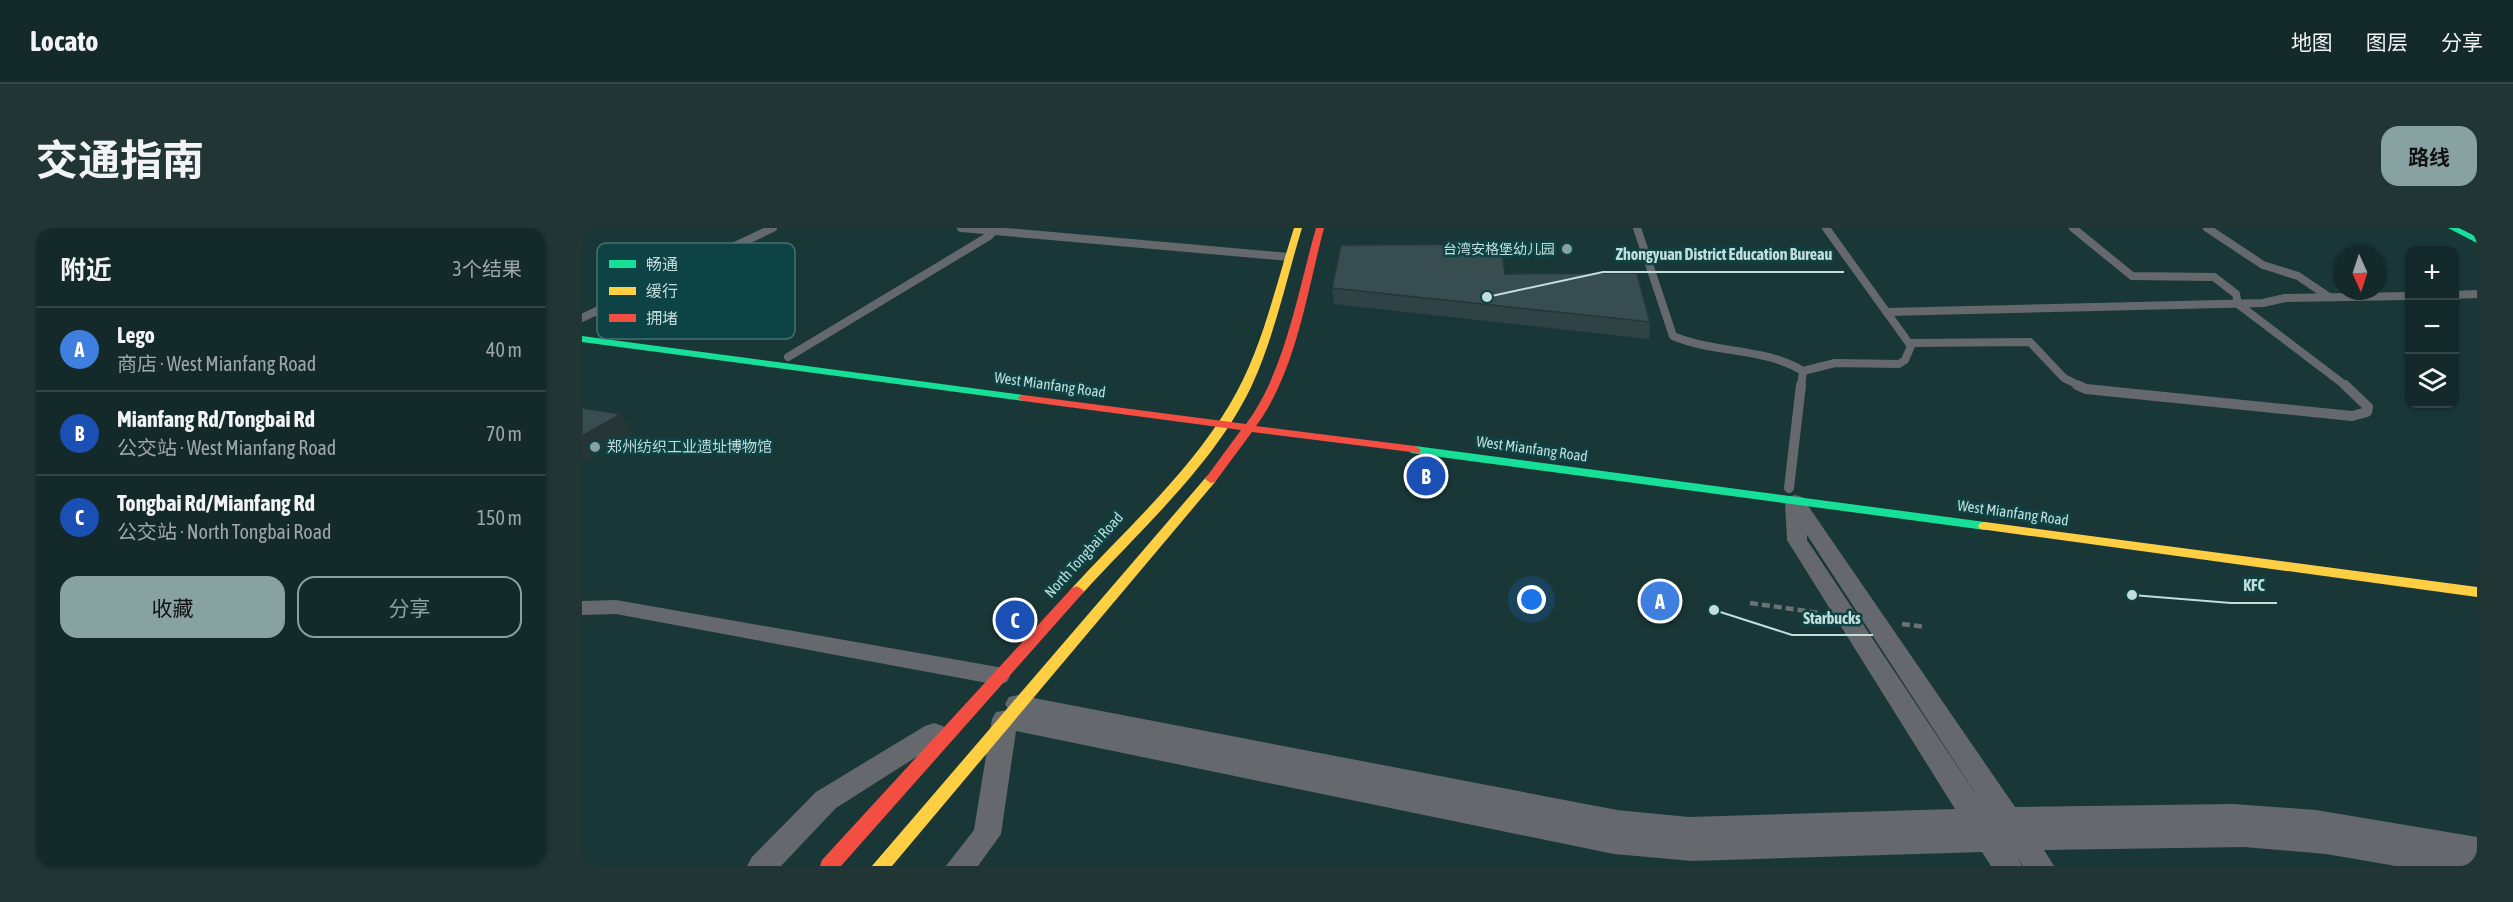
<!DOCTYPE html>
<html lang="zh">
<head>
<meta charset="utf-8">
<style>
  :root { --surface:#142929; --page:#213535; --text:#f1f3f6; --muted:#9da6a8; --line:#334546; --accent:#88a2a2 }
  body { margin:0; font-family:"Asap Condensed","Noto Sans SC",sans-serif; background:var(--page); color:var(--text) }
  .controls { position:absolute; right:18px; top:18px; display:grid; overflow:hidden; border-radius:12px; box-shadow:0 2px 4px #0004 }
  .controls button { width:54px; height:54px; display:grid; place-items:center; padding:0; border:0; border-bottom:2px solid var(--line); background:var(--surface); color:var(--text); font:30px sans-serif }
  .compass { position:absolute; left:1751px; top:18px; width:54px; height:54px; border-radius:50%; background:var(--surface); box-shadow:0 2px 4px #0004; rotate:177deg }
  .you { position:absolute; left:950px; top:372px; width:21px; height:21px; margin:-15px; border:4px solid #fff; border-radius:50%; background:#1a73e8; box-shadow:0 0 0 9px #1a73e833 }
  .badge { display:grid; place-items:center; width:39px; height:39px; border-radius:50%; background:var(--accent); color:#fff; font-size:20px; font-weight:700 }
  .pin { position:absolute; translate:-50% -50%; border:3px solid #fff; box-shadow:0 2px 6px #0006 }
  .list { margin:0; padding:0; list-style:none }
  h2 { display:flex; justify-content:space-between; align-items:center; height:78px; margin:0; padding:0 24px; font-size:26px }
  h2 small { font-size:20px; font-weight:400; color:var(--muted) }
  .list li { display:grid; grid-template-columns:39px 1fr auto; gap:18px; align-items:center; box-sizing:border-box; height:84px; padding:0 24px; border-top:2px solid var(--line) }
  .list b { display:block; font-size:22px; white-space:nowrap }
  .list p { margin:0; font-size:20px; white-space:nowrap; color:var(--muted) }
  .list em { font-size:20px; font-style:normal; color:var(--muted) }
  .actions { display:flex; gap:12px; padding:18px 24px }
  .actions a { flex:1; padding:14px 0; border:2px solid var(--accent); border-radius:18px; text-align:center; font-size:21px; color:var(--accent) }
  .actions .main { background:var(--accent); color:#111 }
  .icon { flex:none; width:33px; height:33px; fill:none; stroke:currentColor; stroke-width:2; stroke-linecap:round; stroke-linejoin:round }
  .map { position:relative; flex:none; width:1895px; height:638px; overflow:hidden; border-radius:18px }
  header { display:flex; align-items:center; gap:36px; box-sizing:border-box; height:84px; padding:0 30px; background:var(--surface); border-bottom:2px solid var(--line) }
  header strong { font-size:28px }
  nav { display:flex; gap:33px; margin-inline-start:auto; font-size:21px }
  .intro { display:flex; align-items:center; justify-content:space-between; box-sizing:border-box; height:144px; padding:0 36px }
  h1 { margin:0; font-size:42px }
  .button { padding:15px 27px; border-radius:18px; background:var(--accent); color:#111; font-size:21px; font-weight:700 }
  main { display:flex; gap:36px; padding:0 36px }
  aside { flex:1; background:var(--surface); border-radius:18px; box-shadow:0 2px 4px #0004 }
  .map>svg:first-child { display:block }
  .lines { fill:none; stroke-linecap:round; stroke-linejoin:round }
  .path { stroke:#6a7273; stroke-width:4.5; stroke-dasharray:8 4; stroke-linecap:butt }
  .lane-far1 { stroke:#65696d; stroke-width:8 }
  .lane { stroke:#65696d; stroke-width:10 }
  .street { fill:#65696d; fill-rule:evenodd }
  .fast { fill:#16e098; fill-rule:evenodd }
  .slow { fill:#ffcf43; fill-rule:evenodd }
  .jam { fill:#f24e42; fill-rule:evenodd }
  .wall { fill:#2f4244 }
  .shaded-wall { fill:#263637 }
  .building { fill:#374d4f; stroke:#263637; stroke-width:1.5 }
  .poi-dot { fill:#88a2a2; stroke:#0d4344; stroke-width:2 }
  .labels { text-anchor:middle; stroke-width:5; stroke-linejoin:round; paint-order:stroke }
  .far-poi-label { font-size:14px; fill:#c3dcdc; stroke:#0d4344; text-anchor:end }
  .street-label { font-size:15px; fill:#c3dcdc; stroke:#0d4344 }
  .poi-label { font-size:15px; fill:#c3dcdc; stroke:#0d4344; text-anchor:start }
  .key { fill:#0d4344; stroke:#447172; stroke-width:1.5 }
  .key-label { font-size:16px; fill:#c3dcdc }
  .leader { fill:none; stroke:#c3dcdc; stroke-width:2 }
  .callout-dot { fill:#c3dcdc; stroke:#0d4344; stroke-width:2 }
  .callout-label { font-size:16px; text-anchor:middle; font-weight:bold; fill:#c3dcdc; stroke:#0d4344; stroke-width:5; stroke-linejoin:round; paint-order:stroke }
</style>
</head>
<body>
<header>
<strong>Locato</strong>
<nav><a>地图</a><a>图层</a><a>分享</a></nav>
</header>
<div class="intro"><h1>交通指南</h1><a class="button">路线</a></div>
<main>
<aside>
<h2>附近<small>3个结果</small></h2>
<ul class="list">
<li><span class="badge" style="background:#3f7fe0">A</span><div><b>Lego</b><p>商店 · West Mianfang Road</p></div><em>40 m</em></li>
<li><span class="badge" style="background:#1a4fb4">B</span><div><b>Mianfang Rd/Tongbai Rd</b><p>公交站 · West Mianfang Road</p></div><em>70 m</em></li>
<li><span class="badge" style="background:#1a4fb4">C</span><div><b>Tongbai Rd/Mianfang Rd</b><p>公交站 · North Tongbai Road</p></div><em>150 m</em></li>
</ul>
<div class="actions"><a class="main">收藏</a><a>分享</a></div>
</aside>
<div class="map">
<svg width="1895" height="638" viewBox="0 0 1895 638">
  <rect width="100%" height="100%" fill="#1a3737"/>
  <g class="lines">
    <g class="path">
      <path d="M 1168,375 L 1238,385"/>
      <path d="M 1320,396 L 1343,399"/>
    </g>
    <g class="lane-far1">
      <path d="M 379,0 L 707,29"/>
      <path d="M 1055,0 L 1091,108 C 1134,126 1181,119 1221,143"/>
      <path d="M 1491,0 L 1550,48 L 1632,49 L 1654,66 L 1656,76 L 1764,158"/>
      <path d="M 1625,0 L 1681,37 L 1716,48 L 1747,69"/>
      <path d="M 1872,67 L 1895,66"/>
      <path d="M 1305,84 L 1681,75 L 1703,70 L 1828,68"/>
      <path d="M 0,90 L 191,0"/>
      <path d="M 1327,115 L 1448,114 L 1482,150 L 1498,158"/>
      <path d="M 206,129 L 407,8 L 415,0"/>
      <path d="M 1221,143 L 1253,135 L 1317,136 L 1323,132 L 1329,118 L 1244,0"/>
      <path d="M 1219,158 L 1221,143"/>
    </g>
    <g class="lane">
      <path d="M 1495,157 L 1504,161 L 1770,188 L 1785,184 L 1786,179 L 1763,157"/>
      <path d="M 1207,260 L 1219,157"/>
    </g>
    <g class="street">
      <path d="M 1213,267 L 1220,269 L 1433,579 L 1651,576 L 1734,582 L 1895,609 L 1895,638 L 1814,638 L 1744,626 L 1662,619 L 1462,622 L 1472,638 L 1441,638 L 1436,630 L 1440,638 L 1409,638 L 1400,624 L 1110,633 L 1032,626 L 434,503 L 419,606 L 396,638 L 364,638 L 392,602 L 410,491 L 414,484 L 427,482 L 423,476 L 427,469 L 436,467 L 1035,582 L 1107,589 L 1373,581 L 1205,312 L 1203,273 L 1206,269 ZM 1225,307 L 1403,580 L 1225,312 Z"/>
      <path d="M 34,372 L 416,439 L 425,442 L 428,448 L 425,454 L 416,457 L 34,386 L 0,387 L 0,373 Z"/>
      <path d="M 352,495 L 361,498 L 365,505 L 361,512 L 254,580 L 199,638 L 165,638 L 170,629 L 234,564 L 343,498 Z"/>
    </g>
    <g class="fast">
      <path d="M 1866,0 L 1877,0 L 1895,9 L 1895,15 Z"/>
      <path d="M 0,108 L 441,167 L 447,170 L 441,173 L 0,114 Z"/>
      <path d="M 833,218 L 1403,294 L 1410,298 L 1403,302 L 829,225 L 827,222 Z"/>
    </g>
    <g class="slow">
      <path d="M 712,0 L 720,0 C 704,52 693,107 670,157 C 633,236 558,302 500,366 L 490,366 L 488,363 L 490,360 C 544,301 607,245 648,176 C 680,123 693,59 712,0 Z"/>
      <path d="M 629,247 L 635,251 L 633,254 L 310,638 L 290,638 L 625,248 Z"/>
      <path d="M 1403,294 L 1895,359 L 1895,369 L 1398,301 L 1396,298 L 1398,295 Z"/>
    </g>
    <g class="jam">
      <path d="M 734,0 L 742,0 C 725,64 714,144 674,198 L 833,218 L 839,222 L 837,225 L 670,204 L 633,254 L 629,255 L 623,251 L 659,202 L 441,173 L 435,170 L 441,167 L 664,196 C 703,144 716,63 734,0 Z"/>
      <path d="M 495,358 L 502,363 L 500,366 L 259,638 L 238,638 L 240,632 L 490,360 Z"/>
    </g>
  </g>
  <path class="wall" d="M 923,46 L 1068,94 L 1067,111 L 752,76 L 750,60 Z"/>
  <path class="shaded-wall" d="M 39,186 L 51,205 L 0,234 L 0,208 Z"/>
  <g class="building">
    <path d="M 919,16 L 923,46 L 1055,45 L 1068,94 L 750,60 L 759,17 Z"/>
    <path d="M 0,180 L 39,186 L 0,208 Z"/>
  </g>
  <g class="poi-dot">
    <circle cx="985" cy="21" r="6"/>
    <circle cx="13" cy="219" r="6"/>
  </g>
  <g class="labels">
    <g class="far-poi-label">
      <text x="973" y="26">台湾安格堡幼儿园</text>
    </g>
    <g class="street-label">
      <text transform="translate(468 157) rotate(8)" y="5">West Mianfang Road</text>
      <text transform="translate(950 221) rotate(8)" y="5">West Mianfang Road</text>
      <text transform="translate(1431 285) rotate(8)" y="5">West Mianfang Road</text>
      <text transform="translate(502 327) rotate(-48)" y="5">North Tongbai Road</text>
    </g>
    <g class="poi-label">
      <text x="25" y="224">郑州纺织工业遗址博物馆</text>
    </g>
  </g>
  <rect x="15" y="15" width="198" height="96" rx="9" class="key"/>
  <rect x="27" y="32" width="27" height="8" fill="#16e098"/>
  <rect x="27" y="59" width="27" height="8" fill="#ffcf43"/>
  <rect x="27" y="86" width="27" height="8" fill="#f24e42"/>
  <g class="key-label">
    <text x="64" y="42">畅通</text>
    <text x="64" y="69">缓行</text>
    <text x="64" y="96">拥堵</text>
  </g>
  <path class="leader" d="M905 69L1021 44H1262M1550 367L1649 375H1695M1132 382L1210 407H1291"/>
  <g class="callout-dot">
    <circle cx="905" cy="69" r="6"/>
    <circle cx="1550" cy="367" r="6"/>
    <circle cx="1132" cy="382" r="6"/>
  </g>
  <g class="callout-label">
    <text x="1142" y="32">Zhongyuan District Education Bureau</text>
    <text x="1672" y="363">KFC</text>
    <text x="1250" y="396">Starbucks</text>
  </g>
</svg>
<div class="controls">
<button>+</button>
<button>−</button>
<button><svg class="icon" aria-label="layers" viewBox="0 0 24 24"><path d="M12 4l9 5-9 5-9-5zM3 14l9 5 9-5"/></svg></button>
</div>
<svg class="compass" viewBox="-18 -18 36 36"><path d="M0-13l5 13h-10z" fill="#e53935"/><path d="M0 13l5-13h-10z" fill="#9da6a8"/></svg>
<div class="you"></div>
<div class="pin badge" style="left:1078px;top:373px;background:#3f7fe0">A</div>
<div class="pin badge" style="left:844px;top:248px;background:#1a4fb4">B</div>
<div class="pin badge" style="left:433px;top:392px;background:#1a4fb4">C</div>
</div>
</main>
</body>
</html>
